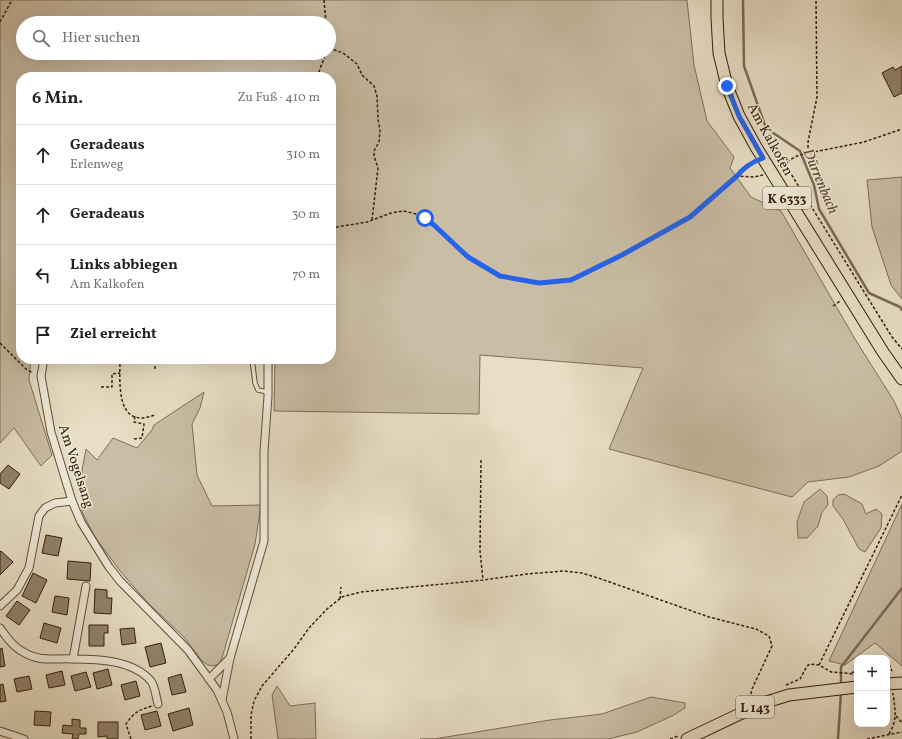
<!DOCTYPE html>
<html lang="de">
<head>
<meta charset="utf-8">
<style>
  :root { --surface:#fff; --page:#f6f6f6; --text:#222; --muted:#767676; --line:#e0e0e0 }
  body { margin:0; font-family:Vollkorn,serif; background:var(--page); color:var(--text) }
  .controls { position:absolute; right:12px; bottom:12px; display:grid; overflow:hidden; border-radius:8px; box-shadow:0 4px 16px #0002 }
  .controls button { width:36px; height:36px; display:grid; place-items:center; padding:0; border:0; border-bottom:1px solid var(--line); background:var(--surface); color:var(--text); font:20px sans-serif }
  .stop { position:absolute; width:12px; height:12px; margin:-9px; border:3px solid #2563eb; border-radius:50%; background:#fff }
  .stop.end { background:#2563eb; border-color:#fff; box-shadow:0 1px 4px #0008 }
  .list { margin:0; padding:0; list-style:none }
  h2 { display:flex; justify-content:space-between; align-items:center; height:52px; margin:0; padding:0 16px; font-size:17px }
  h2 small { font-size:13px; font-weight:400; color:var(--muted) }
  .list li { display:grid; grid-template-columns:26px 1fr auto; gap:12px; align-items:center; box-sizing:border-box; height:60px; padding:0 16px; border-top:1px solid var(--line) }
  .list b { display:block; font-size:15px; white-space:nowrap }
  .list p { margin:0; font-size:13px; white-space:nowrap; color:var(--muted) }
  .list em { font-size:13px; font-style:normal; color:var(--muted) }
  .icon { flex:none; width:22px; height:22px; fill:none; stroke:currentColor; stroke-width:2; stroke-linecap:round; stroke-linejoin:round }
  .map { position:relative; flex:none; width:902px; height:739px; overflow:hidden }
  .search { position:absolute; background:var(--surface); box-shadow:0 4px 16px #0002; left:16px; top:16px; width:320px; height:44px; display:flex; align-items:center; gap:10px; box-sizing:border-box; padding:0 14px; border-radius:22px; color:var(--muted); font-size:15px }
  .panel { position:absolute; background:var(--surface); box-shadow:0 4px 16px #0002; left:16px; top:72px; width:320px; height:292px; border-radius:16px }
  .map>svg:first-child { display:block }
  .green { fill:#c9bda5; stroke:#7e6e58; fill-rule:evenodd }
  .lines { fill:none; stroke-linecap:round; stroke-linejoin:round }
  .stream { stroke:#7b6a55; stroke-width:2.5 }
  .building { fill:#91826c; stroke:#341e0b }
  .service-casing { stroke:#614e3a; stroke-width:5.5 }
  .minor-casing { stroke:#614e3a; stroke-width:9 }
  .primary-casing { stroke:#341e0b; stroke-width:13 }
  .path { stroke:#341e0b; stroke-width:1.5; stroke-dasharray:3 2; stroke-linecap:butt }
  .service { stroke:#efead9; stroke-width:3.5 }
  .minor { stroke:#efead9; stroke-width:7 }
  .primary { stroke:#e7dec5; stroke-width:11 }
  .route { stroke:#2563eb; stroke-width:5 }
  .labels { text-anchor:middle; stroke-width:3; stroke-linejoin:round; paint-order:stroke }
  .shield { fill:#efead9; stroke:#6c5b49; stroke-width:1 }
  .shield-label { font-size:13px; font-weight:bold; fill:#341e0b }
  .street-label { font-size:14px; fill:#341e0b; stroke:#efead9 }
  .water-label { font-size:15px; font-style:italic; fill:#5d4a36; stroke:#efead9 }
</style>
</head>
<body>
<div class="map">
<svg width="902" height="739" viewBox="0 0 902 739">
  <rect width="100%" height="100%" fill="#e7dec5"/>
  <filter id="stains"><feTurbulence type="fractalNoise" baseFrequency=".005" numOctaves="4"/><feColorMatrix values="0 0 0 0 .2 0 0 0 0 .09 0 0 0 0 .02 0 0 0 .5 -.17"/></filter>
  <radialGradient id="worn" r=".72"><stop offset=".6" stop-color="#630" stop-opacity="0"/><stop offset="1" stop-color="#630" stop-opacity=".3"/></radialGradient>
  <g class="green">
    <path d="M 0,0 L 687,0 L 694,65 L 707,121 L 734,157 L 730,168 L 751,197 L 781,211 L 855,339 L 894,401 L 902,419 L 902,451 L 879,466 L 849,477 L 808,482 L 792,497 L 609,449 L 643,368 L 480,355 L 479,414 L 274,411 L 275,359 L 331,359 L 331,77 L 21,77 L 21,359 L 31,359 L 29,380 L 52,455 L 41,466 L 14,428 L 0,443 ZM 23,23 L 329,23 L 329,53 L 23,53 Z"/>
    <path d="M 902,177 L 902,299 L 891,285 L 872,227 L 867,180 Z"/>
    <path d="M 204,392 L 200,408 L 192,424 L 197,475 L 212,506 L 261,505 L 255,544 L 222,658 L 219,664 L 213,666 L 208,665 L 202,661 L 184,637 L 149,604 L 120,571 L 95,537 L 82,512 L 82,470 L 86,449 L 97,460 L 113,438 L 137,448 L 152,430 L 154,425 Z"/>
    <path d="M 820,489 L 827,496 L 828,505 L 822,512 L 818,526 L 807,538 L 798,538 L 797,522 L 804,502 Z"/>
    <path d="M 844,494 L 862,504 L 866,514 L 876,509 L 882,514 L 881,528 L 865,552 L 859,549 L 843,519 L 833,506 L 833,500 L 838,495 Z"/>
    <path d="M 902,504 L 902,666 L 875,643 L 845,665 L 829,661 Z"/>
    <path d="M 277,686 L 290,706 L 315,703 L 316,739 L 278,739 L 272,695 Z"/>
    <path d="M 651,697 L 685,703 L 685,708 L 672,716 L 637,732 L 608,739 L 420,739 L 434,739 L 550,720 L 602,714 Z"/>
  </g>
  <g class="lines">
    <g class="stream">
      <path d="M 743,0 L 744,66 L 766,128 L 800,151 L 814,185 L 819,209 L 869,293 L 900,307 L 902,310"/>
      <path d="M 841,687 L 841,667 L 902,588"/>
      <path d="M 838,739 L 841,692"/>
    </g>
  </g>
  <g class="building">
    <path d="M 902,66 L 902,93 L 894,97 L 882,73 L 893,67 L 895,70 Z"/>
    <path d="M 8,465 L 20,474 L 9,489 L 0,483 L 0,474 Z"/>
    <path d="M 46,535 L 62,538 L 58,556 L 42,553 Z"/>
    <path d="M 1,551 L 13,562 L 0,575 L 0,552 Z"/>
    <path d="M 68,561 L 91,563 L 90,581 L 67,579 Z"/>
    <path d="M 33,573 L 47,580 L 36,603 L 22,596 Z"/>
    <path d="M 95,589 L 107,590 L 107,598 L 112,598 L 111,614 L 94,613 Z"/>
    <path d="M 55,596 L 69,598 L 67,615 L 52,612 Z"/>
    <path d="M 17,601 L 30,610 L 19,625 L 6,616 Z"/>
    <path d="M 44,623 L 61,628 L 57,643 L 40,638 Z"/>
    <path d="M 89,625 L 108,625 L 108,633 L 104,633 L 104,646 L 89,646 Z"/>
    <path d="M 134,628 L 136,643 L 122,645 L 120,629 Z"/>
    <path d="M 161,643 L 166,663 L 150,667 L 145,647 Z"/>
    <path d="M 2,648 L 5,666 L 0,667 L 0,649 Z"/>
    <path d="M 108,669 L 112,685 L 97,689 L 93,673 Z"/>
    <path d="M 62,671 L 65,685 L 49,688 L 46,675 Z"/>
    <path d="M 86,672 L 91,687 L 75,691 L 71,676 Z"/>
    <path d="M 181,674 L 186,692 L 172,695 L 168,678 Z"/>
    <path d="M 29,676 L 32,689 L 17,692 L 14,679 Z"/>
    <path d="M 136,681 L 140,696 L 125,700 L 121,685 Z"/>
    <path d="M 3,684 L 6,701 L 0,702 L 0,685 Z"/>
    <path d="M 189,708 L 193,725 L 173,731 L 168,714 Z"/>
    <path d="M 35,711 L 51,712 L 50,726 L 34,725 Z"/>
    <path d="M 157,711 L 161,726 L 145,730 L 141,715 Z"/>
    <path d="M 72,719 L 80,720 L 80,728 L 86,728 L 86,734 L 79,734 L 78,739 L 72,739 L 73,734 L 62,733 L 63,725 L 72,726 Z"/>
    <path d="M 98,722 L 118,722 L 118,739 L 107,739 L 107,736 L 98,737 Z"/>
  </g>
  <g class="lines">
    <g class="service-casing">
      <path id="service" d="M 252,359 L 255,383 L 258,390 L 268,392"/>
    </g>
    <g class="minor-casing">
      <g id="minor">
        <path d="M 44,359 L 41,376 L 51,432 L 72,501 L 81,522 L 109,567 L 120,581 L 188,650 L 217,690 L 227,712 L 234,739"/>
        <path d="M 0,606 L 17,590 L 29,568 L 39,516 L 45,508 L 55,503 L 72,501"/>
        <path d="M 0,628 C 6,636 11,645 20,650 C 39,663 53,658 73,659 C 98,659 133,660 151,681 C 155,686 156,697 158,704"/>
        <path d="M 73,659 L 86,586"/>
        <path d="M 209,679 L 230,658"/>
        <path d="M 222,700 L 230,658 L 264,541 L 264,452 L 268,396 L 268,359"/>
        <path d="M 0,731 L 24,739"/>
      </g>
    </g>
    <g class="primary-casing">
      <g id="primary">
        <path d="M 717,0 L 717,18 L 719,53 L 727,86 L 739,116 L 756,147 L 883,352 L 902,379"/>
        <path d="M 887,684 L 902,683"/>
        <path d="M 687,739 L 763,703 L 789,695 L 857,687"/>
      </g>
    </g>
    <g class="path">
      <path d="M 324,0 L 326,23"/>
      <path d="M 0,22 L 12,0"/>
      <path d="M 329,48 L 343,53 L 357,64 L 362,75 L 374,86 L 377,96 L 378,119 L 380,130 L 379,142 L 374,151 L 374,156 L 378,168 L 372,220"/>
      <path d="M 317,77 L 326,53"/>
      <path d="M 808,153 L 808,142 L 817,97 L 816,0"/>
      <path d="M 787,161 L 788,169 L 892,337 L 902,349"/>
      <path d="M 778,166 L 799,155 L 864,142 L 902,129"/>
      <path d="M 737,176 L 742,169 L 753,162"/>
      <path d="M 331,228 L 367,222 L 391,213 L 404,211 L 416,214 L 435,225 L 469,257 L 500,276 L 539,283 L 571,280 L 622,255 L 690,217 L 737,176 L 754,177 L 763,175"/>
      <path d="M 833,306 L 840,301"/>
      <path d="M 0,343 L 26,369 L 33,373"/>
      <path d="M 120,359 C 120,383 115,430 155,415"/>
      <path d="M 155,369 L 155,359"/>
      <path d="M 101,387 L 112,387 L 112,374 L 120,373"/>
      <path d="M 134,439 L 142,438 L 144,424 L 134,422 L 135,416"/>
      <path d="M 481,460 L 480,551 L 483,580"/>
      <path d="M 340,599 L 341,587"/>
      <path d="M 873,658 L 880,658"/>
      <path d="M 887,660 L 892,671"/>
      <path d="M 819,665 L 902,495"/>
      <path d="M 852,673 L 857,670"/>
      <path d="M 786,685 L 800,679 L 807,666 L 810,664 L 819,665 L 831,672 L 857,674"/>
      <path d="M 896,716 L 902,723"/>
      <path d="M 889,734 C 898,719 895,709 893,693"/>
      <path d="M 131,739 L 126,724 C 134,712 139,710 152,706"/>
      <path d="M 251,739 L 251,715 L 254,701 L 262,686 L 294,649 L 309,628 L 327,609 L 342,597 L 361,592 L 483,580 L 527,574 L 564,571 L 582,573 L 601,579 L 709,617 L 756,629 L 769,636 L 772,646 L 752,689 L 751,693 L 753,698"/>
      <path d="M 670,739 L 678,736"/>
      <path d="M 867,739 L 902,732"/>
    </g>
    <use href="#service" class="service"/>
    <use href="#minor" class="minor"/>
    <use href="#primary" class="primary"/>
  </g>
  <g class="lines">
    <path class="route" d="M 425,218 L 435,226 L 468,257 L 500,276 L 539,283 L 571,280 L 622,255 L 690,217 L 737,176 C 744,167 752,162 763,158 L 739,116 L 727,86"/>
  </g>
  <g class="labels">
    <g class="shield">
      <rect x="763" y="187" width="48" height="22" rx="3"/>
      <rect x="736" y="696" width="38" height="22" rx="3"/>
    </g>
    <g class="shield-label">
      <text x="787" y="203">K 6333</text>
      <text x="755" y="712">L 143</text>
    </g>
    <g class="street-label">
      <text transform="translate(771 139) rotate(61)" y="5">Am Kalkofen</text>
      <text transform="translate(77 466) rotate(72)" y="5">Am Vogelsang</text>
    </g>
    <g class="water-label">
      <text transform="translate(821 181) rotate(67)" y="5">Dürrenbach</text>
    </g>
  </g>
  <rect width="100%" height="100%" filter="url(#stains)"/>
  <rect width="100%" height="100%" fill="url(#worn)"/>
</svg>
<div class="controls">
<button>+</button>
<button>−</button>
</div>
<div class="stop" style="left:425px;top:218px"></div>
<div class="stop end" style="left:727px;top:86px"></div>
<div class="search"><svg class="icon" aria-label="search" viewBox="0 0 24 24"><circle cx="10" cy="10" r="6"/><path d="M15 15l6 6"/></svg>Hier suchen</div>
<section class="panel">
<h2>6 Min.<small>Zu Fuß · 410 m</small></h2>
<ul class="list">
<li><svg class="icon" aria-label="ahead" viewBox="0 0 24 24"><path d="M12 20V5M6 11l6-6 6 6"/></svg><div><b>Geradeaus</b><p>Erlenweg</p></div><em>310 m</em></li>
<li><svg class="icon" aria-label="ahead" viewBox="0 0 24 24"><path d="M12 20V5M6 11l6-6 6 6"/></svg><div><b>Geradeaus</b></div><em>30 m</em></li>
<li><svg class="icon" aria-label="left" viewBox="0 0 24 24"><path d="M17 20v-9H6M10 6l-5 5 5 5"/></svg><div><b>Links abbiegen</b><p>Am Kalkofen</p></div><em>70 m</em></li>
<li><svg class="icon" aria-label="arrive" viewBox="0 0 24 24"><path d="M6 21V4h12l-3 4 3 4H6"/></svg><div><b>Ziel erreicht</b></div></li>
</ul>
</section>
</div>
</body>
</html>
